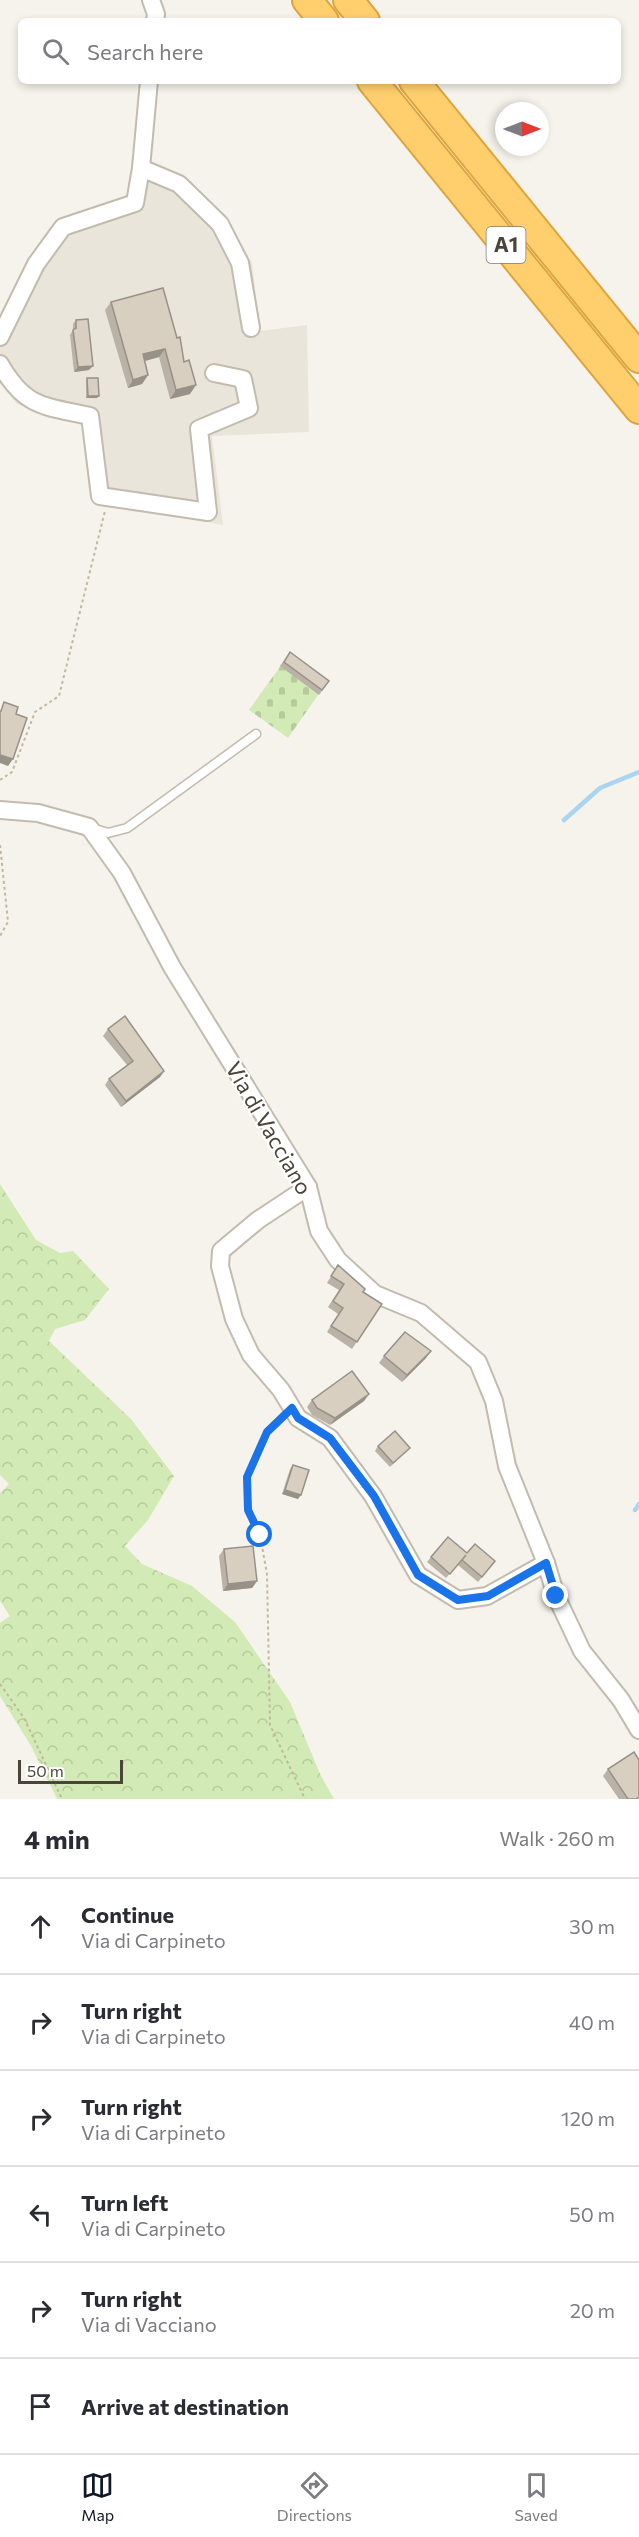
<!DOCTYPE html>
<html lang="en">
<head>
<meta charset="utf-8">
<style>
  :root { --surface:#fff; --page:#f7f7f7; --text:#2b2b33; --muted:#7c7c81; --line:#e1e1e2; --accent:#111827 }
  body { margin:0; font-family:Commissioner,sans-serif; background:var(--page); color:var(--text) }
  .compass { position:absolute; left:495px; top:102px; width:54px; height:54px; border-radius:50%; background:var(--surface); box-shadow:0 3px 9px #0003; rotate:90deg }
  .scale { position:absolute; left:18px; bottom:15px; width:105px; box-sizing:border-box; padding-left:6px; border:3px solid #4b4439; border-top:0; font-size:16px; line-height:21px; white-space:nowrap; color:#4b4439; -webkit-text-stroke:4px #fff; paint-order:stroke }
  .stop { position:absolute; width:18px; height:18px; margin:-14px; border:4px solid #1a73e8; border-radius:50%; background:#fff }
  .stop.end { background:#1a73e8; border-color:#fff; box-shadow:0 2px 6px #0008 }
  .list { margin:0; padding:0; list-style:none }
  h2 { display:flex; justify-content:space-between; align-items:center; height:78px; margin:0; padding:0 24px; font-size:26px }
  h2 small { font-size:20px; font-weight:400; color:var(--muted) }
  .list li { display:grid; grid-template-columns:39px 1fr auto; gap:18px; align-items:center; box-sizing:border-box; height:96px; padding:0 24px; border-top:2px solid var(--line) }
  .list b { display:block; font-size:22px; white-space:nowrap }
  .list p { margin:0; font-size:20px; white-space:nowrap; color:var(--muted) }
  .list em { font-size:20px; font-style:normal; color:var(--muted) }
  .icon { flex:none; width:33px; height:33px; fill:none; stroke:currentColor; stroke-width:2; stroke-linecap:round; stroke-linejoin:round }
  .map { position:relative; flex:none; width:639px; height:1799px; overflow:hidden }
  .search { position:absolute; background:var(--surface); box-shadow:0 3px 9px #0003; left:18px; right:18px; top:18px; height:66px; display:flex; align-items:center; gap:15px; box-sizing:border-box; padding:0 21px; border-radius:9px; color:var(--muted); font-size:22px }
  .sheet { height:654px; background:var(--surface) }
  nav { display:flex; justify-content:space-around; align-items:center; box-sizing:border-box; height:84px; border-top:2px solid var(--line); background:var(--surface); font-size:16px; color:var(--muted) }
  nav a { display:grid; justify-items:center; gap:3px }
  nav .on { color:var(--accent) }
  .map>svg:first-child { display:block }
  .residential { fill:#eae5da }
  .forest { fill:url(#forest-crowns) }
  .cemetery { fill:url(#cemetery-stones) }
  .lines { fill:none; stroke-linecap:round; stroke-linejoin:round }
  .stream { stroke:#a9d4f2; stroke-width:4.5 }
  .lane-casing { stroke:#c2bbae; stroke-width:11 }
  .street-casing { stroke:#c2bbae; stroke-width:20 }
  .highway-casing { stroke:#e0a43c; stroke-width:32 }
  .path { stroke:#c4b79f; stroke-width:2; stroke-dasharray:3 3; stroke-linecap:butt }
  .lane { stroke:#fff; stroke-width:8 }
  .street { stroke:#fff; stroke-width:16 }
  .highway { stroke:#ffcf6e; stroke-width:28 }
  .wall { fill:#bab2a6 }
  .shaded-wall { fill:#979187 }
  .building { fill:#d8cfc1; stroke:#979187; stroke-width:1.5 }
  .route { stroke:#1a73e8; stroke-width:8 }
  .labels { text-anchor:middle; stroke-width:4.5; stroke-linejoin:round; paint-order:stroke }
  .shield { fill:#fff; stroke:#817c74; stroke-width:1.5 }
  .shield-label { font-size:21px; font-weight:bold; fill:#4b4439 }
  .street-label { font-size:22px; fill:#4b4439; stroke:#fff }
</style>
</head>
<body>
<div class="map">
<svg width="639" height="1799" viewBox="0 0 639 1799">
  <defs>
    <pattern id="forest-crowns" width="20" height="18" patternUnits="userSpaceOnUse" patternTransform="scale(1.5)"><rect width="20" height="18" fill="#d2eab5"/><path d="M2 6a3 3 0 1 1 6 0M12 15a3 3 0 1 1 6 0" fill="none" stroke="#b6ca9c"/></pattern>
    <pattern id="cemetery-stones" width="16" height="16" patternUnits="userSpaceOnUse" patternTransform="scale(1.5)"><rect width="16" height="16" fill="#d2eab5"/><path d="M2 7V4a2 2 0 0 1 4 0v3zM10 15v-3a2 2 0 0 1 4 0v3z" fill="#b6ca9c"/></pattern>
  </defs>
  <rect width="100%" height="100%" fill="#f6f3ec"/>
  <path class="residential" d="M 132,155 L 181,178 L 227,223 L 252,262 L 260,331 L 307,325 L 309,432 L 212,436 L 223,525 L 94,501 L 84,425 L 17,404 L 0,383 L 0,337 L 62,220 L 130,197 Z"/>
  <path class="forest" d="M 0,1184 L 36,1240 L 60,1253 L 73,1251 L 109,1289 L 85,1320 L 55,1329 L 49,1341 L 131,1419 L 174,1476 L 148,1520 L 125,1546 L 142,1564 L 192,1586 L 235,1622 L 290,1702 L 321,1776 L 334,1799 L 57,1799 L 31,1746 L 0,1696 L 0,1623 L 10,1616 L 0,1601 L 0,1493 L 9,1484 L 0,1475 Z"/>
  <path class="cemetery" d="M 287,657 L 325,685 L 288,738 L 249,710 Z"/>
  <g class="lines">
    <g class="stream">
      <path d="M 564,820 L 600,788 L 639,772"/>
      <path d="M 635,1510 L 639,1504"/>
    </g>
    <g class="lane-casing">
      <path id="lane" d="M 92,828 L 108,833 L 127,828 L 256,734"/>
    </g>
    <g class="street-casing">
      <g id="street">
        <path d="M 151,0 L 156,14 L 155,21"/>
        <path d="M 149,81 L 141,168 L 179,184 L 220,224 L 240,263 L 251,328"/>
        <path d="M 0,337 L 36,264 L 63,227 L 135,203 L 141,168"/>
        <path d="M 0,364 C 25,408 44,406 90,416 L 100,496 L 208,512 L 199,429 L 249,408 L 243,379 L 214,373"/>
        <path d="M 0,810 L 38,813 L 89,827 L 122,873 L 172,967 L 308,1187 L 319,1231 L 338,1260 L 375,1294 L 421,1313 L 478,1362 L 494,1401 L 507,1466 L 546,1563 L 556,1596 L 582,1651 L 621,1700 L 639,1730"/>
        <path d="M 308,1187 L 258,1220 L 221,1251 L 220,1266 L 234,1319 L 251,1355 L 281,1390 L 298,1418 L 330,1438 L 373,1496 L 418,1575 L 458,1600 L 487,1596 L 546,1563"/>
      </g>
    </g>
    <g class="highway-casing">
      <g id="highway">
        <path d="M 307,0 L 324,21"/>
        <path d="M 348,0 L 365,21"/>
        <path d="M 372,81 L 639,409"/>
        <path d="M 414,81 L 639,358"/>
      </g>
    </g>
    <g class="path">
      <path d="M 0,780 L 12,772 L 35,712 L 59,696 L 105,511"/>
      <path d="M 0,845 L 8,922 L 0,936"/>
      <path d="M 281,1418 L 267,1432 L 247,1477 L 248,1510 L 260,1535 L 267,1574 L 270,1725 L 305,1799"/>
      <path d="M 0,1684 L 24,1718 L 62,1799"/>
    </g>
    <use href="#lane" class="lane"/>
    <use href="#street" class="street"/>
    <use href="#highway" class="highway"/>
  </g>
  <g class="wall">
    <path d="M 111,302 L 184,362 L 190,394 L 170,399 L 159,357 L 145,361 L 148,375 L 142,384 L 128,388 L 105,310 Z"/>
    <path d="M 76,320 L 89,370 L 74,372 L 70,335 L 73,330 L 73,324 Z"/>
    <path d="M 87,378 L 97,398 L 86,398 L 86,381 Z"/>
    <path d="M 290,652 L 329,681 L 319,695 L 280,666 Z"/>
    <path d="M 108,1029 L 164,1071 L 160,1077 L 121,1107 L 105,1085 L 109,1079 L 127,1065 L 103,1036 Z"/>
    <path d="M 338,1265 L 363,1292 L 382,1304 L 352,1349 L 327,1332 L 338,1314 L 328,1307 L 339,1290 L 327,1283 Z"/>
    <path d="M 384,1356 L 426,1358 L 402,1382 L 379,1363 Z"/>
    <path d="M 369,1394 L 364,1401 L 330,1425 L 312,1415 L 307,1407 L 312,1400 Z"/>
    <path d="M 378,1446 L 410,1448 L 406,1452 L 390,1467 L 375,1451 Z"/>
    <path d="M 293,1465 L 298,1499 L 282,1494 L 290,1469 Z"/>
    <path d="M 224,1549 L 257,1581 L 252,1588 L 223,1591 L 219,1556 Z"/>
    <path d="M 467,1553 L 492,1565 L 478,1582 L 458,1565 L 459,1563 L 446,1578 L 427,1562 L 431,1557 Z"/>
    <path d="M 608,1769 L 639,1799 L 619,1799 L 603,1776 Z"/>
  </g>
  <g class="shaded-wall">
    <path d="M 165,349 L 159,357 L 137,363 L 143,354 Z"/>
    <path d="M 93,366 L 89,370 L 74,372 L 78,367 Z"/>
    <path d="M 148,375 L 142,384 L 128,388 L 133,380 Z"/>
    <path d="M 196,385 L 190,394 L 170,399 L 176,390 Z"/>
    <path d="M 88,396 L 99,396 L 97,398 L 86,398 Z"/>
    <path d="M 0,755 L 13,759 L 8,766 L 0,763 Z"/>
    <path d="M 164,1071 L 160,1077 L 121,1107 L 126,1101 Z"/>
    <path d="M 431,1351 L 426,1358 L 402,1382 L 407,1375 Z"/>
    <path d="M 369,1394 L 364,1401 L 330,1425 L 335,1418 Z"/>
    <path d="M 285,1490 L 301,1495 L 298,1499 L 282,1494 Z"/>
    <path d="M 257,1581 L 252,1588 L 223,1591 L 228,1584 Z"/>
  </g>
  <g class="building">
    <path d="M 163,288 L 177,338 L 180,337 L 184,362 L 189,360 L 196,385 L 176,390 L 165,349 L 143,354 L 148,375 L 133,380 L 111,302 Z"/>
    <path d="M 88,319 L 93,366 L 78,367 L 73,330 L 76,328 L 76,320 Z"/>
    <path d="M 87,378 L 98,378 L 99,396 L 88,396 Z"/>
    <path d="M 290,652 L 329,681 L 322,690 L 284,662 Z"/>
    <path d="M 4,702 L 18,707 L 16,714 L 27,718 L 13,759 L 0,755 L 0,711 L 1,711 Z"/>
    <path d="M 125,1016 L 164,1071 L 126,1101 L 109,1079 L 133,1061 L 108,1029 Z"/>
    <path d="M 338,1265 L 365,1289 L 363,1292 L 382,1304 L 357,1342 L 331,1326 L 343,1308 L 333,1301 L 344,1284 L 331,1276 Z"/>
    <path d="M 405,1332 L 431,1351 L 407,1375 L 384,1356 Z"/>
    <path d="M 352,1371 L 369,1394 L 335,1418 L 317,1408 L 312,1400 Z"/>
    <path d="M 395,1431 L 410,1448 L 393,1463 L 378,1446 Z"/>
    <path d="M 293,1465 L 309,1470 L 301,1495 L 285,1490 Z"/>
    <path d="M 448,1537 L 467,1553 L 475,1544 L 495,1561 L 482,1577 L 462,1560 L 466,1555 L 450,1574 L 431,1557 Z"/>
    <path d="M 253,1546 L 257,1581 L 228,1584 L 224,1549 Z"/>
    <path d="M 634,1752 L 639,1760 L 639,1797 L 636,1799 L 628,1799 L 608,1769 Z"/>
  </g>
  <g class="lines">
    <path class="route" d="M 260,1535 L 248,1510 L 247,1477 L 267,1432 L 292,1408 L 298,1418 L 330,1438 L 374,1496 L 418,1575 L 458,1600 L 488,1596 L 546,1563 L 556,1596"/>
  </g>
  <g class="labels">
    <rect class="shield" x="486.5" y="227" width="39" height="36" rx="4.5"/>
    <g class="shield-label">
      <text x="506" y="252">A1</text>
    </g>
    <g class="street-label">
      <text transform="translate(269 1128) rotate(60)" y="8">Via di Vacciano</text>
    </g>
  </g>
</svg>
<svg class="compass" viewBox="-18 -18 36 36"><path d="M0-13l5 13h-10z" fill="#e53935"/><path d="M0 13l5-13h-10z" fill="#7c7c81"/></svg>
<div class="scale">50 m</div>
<div class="stop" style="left:260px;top:1535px"></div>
<div class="stop end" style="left:556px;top:1596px"></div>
<div class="search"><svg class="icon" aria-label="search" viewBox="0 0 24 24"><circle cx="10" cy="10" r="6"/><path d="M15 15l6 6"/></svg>Search here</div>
</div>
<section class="sheet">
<h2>4 min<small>Walk · 260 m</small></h2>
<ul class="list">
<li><svg class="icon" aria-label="ahead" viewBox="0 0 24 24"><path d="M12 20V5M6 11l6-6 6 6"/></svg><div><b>Continue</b><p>Via di Carpineto</p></div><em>30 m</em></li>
<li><svg class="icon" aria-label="right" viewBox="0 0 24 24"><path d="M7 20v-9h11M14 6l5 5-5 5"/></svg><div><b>Turn right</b><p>Via di Carpineto</p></div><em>40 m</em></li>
<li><svg class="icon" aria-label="right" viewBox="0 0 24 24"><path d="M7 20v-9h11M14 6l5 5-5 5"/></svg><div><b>Turn right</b><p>Via di Carpineto</p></div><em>120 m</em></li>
<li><svg class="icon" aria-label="left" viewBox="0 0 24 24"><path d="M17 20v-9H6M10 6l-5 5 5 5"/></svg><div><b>Turn left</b><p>Via di Carpineto</p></div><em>50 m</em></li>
<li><svg class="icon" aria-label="right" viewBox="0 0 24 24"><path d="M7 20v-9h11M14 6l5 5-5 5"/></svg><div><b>Turn right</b><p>Via di Vacciano</p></div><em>20 m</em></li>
<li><svg class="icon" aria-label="arrive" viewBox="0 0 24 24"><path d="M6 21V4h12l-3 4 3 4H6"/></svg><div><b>Arrive at destination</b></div></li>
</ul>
</section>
<nav>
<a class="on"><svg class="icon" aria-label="map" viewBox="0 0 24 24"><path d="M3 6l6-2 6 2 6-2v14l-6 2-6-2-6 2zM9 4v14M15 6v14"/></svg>Map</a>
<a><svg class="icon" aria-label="directions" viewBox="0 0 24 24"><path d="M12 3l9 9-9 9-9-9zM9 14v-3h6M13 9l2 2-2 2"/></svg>Directions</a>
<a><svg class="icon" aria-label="saved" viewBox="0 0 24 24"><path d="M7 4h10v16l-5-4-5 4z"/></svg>Saved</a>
</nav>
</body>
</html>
